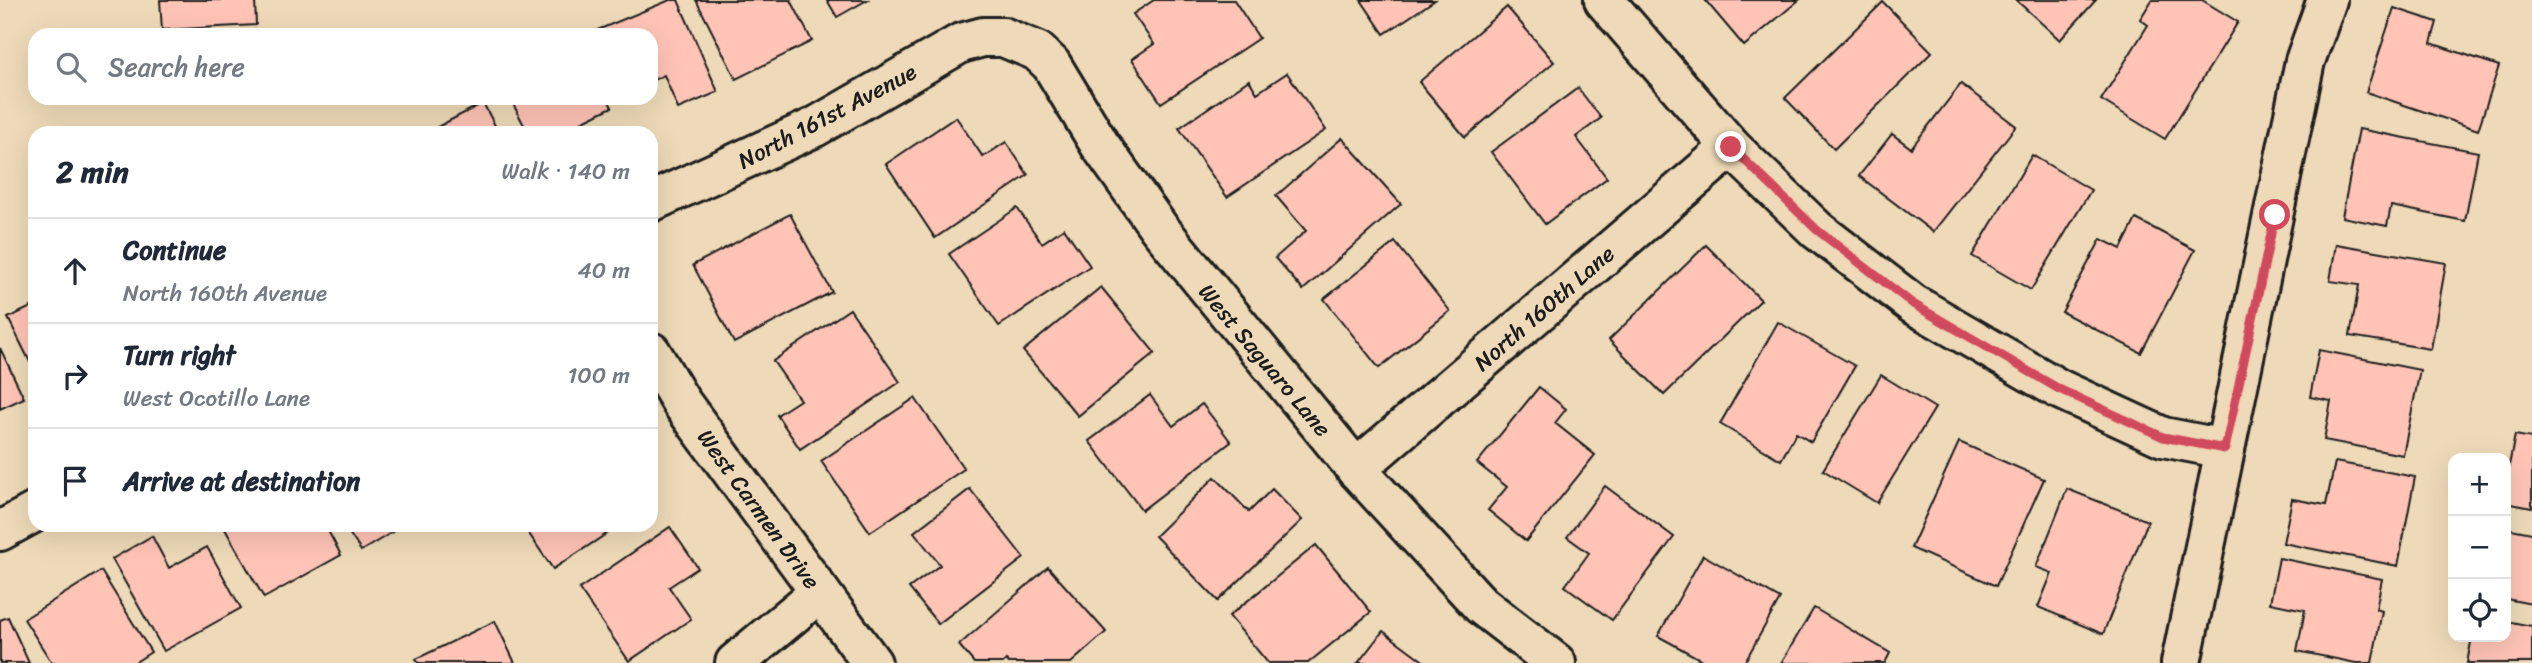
<!DOCTYPE html>
<html lang="en">
<head>
<meta charset="utf-8">
<style>
  :root { --surface:#fff; --page:#f6f6f7; --text:#1f2937; --muted:#747a83; --line:#e0e1e3 }
  body { margin:0; font-family:Sriracha,sans-serif; background:var(--page); color:var(--text) }
  .controls { position:absolute; right:21px; bottom:21px; display:grid; overflow:hidden; border-radius:14px; box-shadow:0 7px 28px #0002 }
  .controls button { width:63px; height:63px; display:grid; place-items:center; padding:0; border:0; border-bottom:2px solid var(--line); background:var(--surface); color:var(--text); font:35px sans-serif }
  .stop { position:absolute; width:21px; height:21px; margin:-16px; border:5px solid #d1495b; border-radius:50%; background:#fff }
  .stop.end { background:#d1495b; border-color:#fff; box-shadow:0 2px 7px #0008 }
  .list { margin:0; padding:0; list-style:none }
  h2 { display:flex; justify-content:space-between; align-items:center; height:91px; margin:0; padding:0 28px; font-size:30px }
  h2 small { font-size:23px; font-weight:400; color:var(--muted) }
  .list li { display:grid; grid-template-columns:46px 1fr auto; gap:21px; align-items:center; box-sizing:border-box; height:105px; padding:0 28px; border-top:2px solid var(--line) }
  .list b { display:block; font-size:26px; white-space:nowrap }
  .list p { margin:0; font-size:23px; white-space:nowrap; color:var(--muted) }
  .list em { font-size:23px; font-style:normal; color:var(--muted) }
  .icon { flex:none; width:38px; height:38px; fill:none; stroke:currentColor; stroke-width:2; stroke-linecap:round; stroke-linejoin:round }
  .map { position:relative; flex:none; width:2532px; height:663px; overflow:hidden }
  .search { position:absolute; background:var(--surface); box-shadow:0 7px 28px #0002; left:28px; top:28px; width:630px; height:77px; display:flex; align-items:center; gap:18px; box-sizing:border-box; padding:0 24px; border-radius:21px; color:var(--muted); font-size:26px }
  .panel { position:absolute; background:var(--surface); box-shadow:0 7px 28px #0002; left:28px; top:126px; width:630px; height:406px; border-radius:21px }
  .map>svg:first-child { display:block }
  .building { fill:#ffc4b6; stroke:#1c1c1c; stroke-width:2 }
  .lines { fill:none; stroke-linecap:round; stroke-linejoin:round }
  .minor-casing { stroke:#1c1c1c; stroke-width:44 }
  .minor { stroke:#eedab8; stroke-width:38 }
  .route { stroke:#d1495b; stroke-width:9 }
  .labels { text-anchor:middle; stroke-width:5; stroke-linejoin:round; paint-order:stroke }
  .street-label { font-size:23px; fill:#1c1c1c; stroke:#eedab8 }
</style>
</head>
<body>
<div class="map">
<svg width="2532" height="663" viewBox="0 0 2532 663">
  <rect width="100%" height="100%" fill="#eedab8"/>
  <filter id="ink" filterUnits="userSpaceOnUse"><feTurbulence type="fractalNoise" baseFrequency=".0143" numOctaves="2"/><feDisplacementMap in="SourceGraphic" scale="14" xChannelSelector="R" yChannelSelector="G"/><feConvolveMatrix kernelMatrix="1 2 1 2 8 2 1 2 1" color-interpolation-filters="sRGB"/></filter>
  <g filter="url(#ink)">
    <g class="building">
      <path d="M 160,0 L 255,0 L 256,25 L 162,30 Z"/>
      <path d="M 670,0 L 678,0 L 718,92 L 678,109 L 664,75 L 651,81 L 651,35 L 597,35 L 595,31 Z"/>
      <path d="M 696,0 L 791,0 L 812,41 L 736,79 Z"/>
      <path d="M 827,0 L 867,0 L 837,17 Z"/>
      <path d="M 1154,0 L 1234,0 L 1259,38 L 1161,103 L 1132,59 L 1154,44 L 1133,14 Z"/>
      <path d="M 1361,0 L 1435,0 L 1384,34 Z"/>
      <path d="M 1705,0 L 1799,0 L 1744,46 Z"/>
      <path d="M 2016,0 L 2096,0 L 2060,40 Z"/>
      <path d="M 2152,0 L 2202,0 L 2238,22 L 2165,139 L 2101,100 L 2148,25 L 2140,19 Z"/>
      <path d="M 1883,2 L 1932,52 L 1834,149 L 1785,98 Z"/>
      <path d="M 1507,7 L 1554,62 L 1465,137 L 1419,82 Z"/>
      <path d="M 2394,8 L 2437,22 L 2431,43 L 2499,66 L 2478,130 L 2366,92 Z"/>
      <path d="M 1287,73 L 1326,130 L 1227,197 L 1179,128 L 1249,80 L 1257,93 Z"/>
      <path d="M 1961,84 L 2016,126 L 1933,232 L 1859,176 L 1892,134 L 1911,148 Z"/>
      <path d="M 1578,88 L 1601,118 L 1576,137 L 1607,178 L 1545,224 L 1491,152 Z"/>
      <path d="M 510,98 L 607,98 L 612,107 L 569,128 L 572,133 L 528,133 Z"/>
      <path d="M 483,103 L 499,133 L 426,133 Z"/>
      <path d="M 956,117 L 983,157 L 1006,142 L 1028,175 L 935,238 L 886,164 Z"/>
      <path d="M 2359,129 L 2478,152 L 2465,221 L 2391,206 L 2387,226 L 2342,217 Z"/>
      <path d="M 1342,138 L 1401,204 L 1303,290 L 1275,258 L 1306,231 L 1276,196 Z"/>
      <path d="M 2032,155 L 2091,190 L 2031,290 L 1972,256 Z"/>
      <path d="M 1017,208 L 1042,243 L 1064,228 L 1090,266 L 999,326 L 949,254 Z"/>
      <path d="M 790,214 L 832,292 L 734,343 L 693,265 Z"/>
      <path d="M 2136,219 L 2195,250 L 2141,353 L 2062,312 L 2101,239 L 2121,249 Z"/>
      <path d="M 1395,242 L 1450,311 L 1379,368 L 1324,299 Z"/>
      <path d="M 2336,244 L 2446,263 L 2431,349 L 2350,336 L 2359,285 L 2330,281 Z"/>
      <path d="M 1706,245 L 1761,300 L 1664,395 L 1609,340 Z"/>
      <path d="M 1101,287 L 1155,353 L 1078,416 L 1023,351 Z"/>
      <path d="M 35,305 L 35,372 L 8,318 Z"/>
      <path d="M 850,309 L 900,382 L 800,449 L 777,415 L 800,400 L 773,361 Z"/>
      <path d="M 1778,322 L 1855,366 L 1811,442 L 1796,433 L 1781,460 L 1720,424 Z"/>
      <path d="M 0,348 L 24,398 L 0,409 Z"/>
      <path d="M 2319,350 L 2420,370 L 2403,455 L 2324,440 L 2331,401 L 2310,397 Z"/>
      <path d="M 1881,375 L 1935,408 L 1877,503 L 1823,470 Z"/>
      <path d="M 1539,387 L 1566,409 L 1555,423 L 1595,455 L 1526,541 L 1488,510 L 1507,487 L 1477,463 Z"/>
      <path d="M 1150,395 L 1173,426 L 1202,404 L 1231,442 L 1142,510 L 1089,441 Z"/>
      <path d="M 915,398 L 964,469 L 870,532 L 821,461 Z"/>
      <path d="M 2515,435 L 2532,438 L 2532,508 L 2506,503 L 2506,481 Z"/>
      <path d="M 1959,442 L 2044,479 L 1996,586 L 1911,548 Z"/>
      <path d="M 2335,462 L 2415,477 L 2398,566 L 2283,543 L 2292,499 L 2326,505 Z"/>
      <path d="M 1215,477 L 1249,512 L 1272,489 L 1302,520 L 1218,601 L 1155,536 Z"/>
      <path d="M 1605,486 L 1674,537 L 1612,620 L 1565,586 L 1589,553 L 1567,537 Z"/>
      <path d="M 970,489 L 1024,558 L 938,624 L 909,588 L 940,565 L 914,532 Z"/>
      <path d="M 2067,489 L 2148,521 L 2103,634 L 2038,607 L 2052,573 L 2036,567 Z"/>
      <path d="M 232,525 L 325,525 L 341,555 L 264,598 L 225,529 Z"/>
      <path d="M 344,525 L 404,525 L 361,551 Z"/>
      <path d="M 523,525 L 620,525 L 553,569 Z"/>
      <path d="M 670,527 L 698,568 L 669,587 L 691,619 L 629,661 L 579,589 Z"/>
      <path d="M 2506,528 L 2532,533 L 2532,604 L 2506,599 Z"/>
      <path d="M 152,536 L 169,568 L 207,547 L 241,608 L 164,651 L 112,559 Z"/>
      <path d="M 1316,545 L 1371,612 L 1308,663 L 1268,663 L 1229,616 Z"/>
      <path d="M 1703,555 L 1780,599 L 1744,663 L 1707,663 L 1658,636 Z"/>
      <path d="M 2279,558 L 2382,579 L 2376,609 L 2382,611 L 2372,663 L 2356,663 L 2297,651 L 2305,610 L 2270,603 Z"/>
      <path d="M 1048,567 L 1106,632 L 1071,663 L 1009,663 L 1006,660 L 1003,663 L 974,663 L 959,645 Z"/>
      <path d="M 101,571 L 151,652 L 134,663 L 52,663 L 24,619 Z"/>
      <path d="M 1814,608 L 1890,653 L 1885,663 L 1781,663 Z"/>
      <path d="M 8,617 L 29,663 L 0,663 L 0,620 Z"/>
      <path d="M 495,621 L 515,663 L 418,663 L 416,659 Z"/>
      <path d="M 2506,621 L 2532,626 L 2532,663 L 2467,663 L 2472,637 L 2506,637 Z"/>
      <path d="M 1383,631 L 1426,663 L 1358,663 Z"/>
    </g>
    <g class="lines">
      <g class="minor-casing">
        <g id="minor">
          <path d="M 1604,0 L 1731,147 L 1817,230 L 1913,304 L 2059,389 L 2163,437 L 2225,449"/>
          <path d="M 651,202 L 815,127 L 961,43 L 983,37 L 1003,37 L 1037,51 L 1051,64 L 1100,145 L 1159,228 L 1356,469 L 1481,605 L 1556,663"/>
          <path d="M 651,352 L 681,402 L 872,663"/>
          <path d="M 1356,469 L 1731,147"/>
          <path d="M 0,531 L 35,512"/>
          <path d="M 735,663 L 820,592"/>
          <path d="M 2181,663 L 2305,61 L 2327,0"/>
        </g>
      </g>
      <use href="#minor" class="minor"/>
    </g>
  </g>
  <g class="lines" filter="url(#ink)">
    <path class="route" d="M 1731,147 L 1817,230 L 1913,304 L 2059,389 L 2163,437 L 2225,449 L 2275,215"/>
  </g>
  <g class="labels">
    <g class="street-label">
      <text transform="translate(827 116) rotate(-28)" y="8">North 161st Avenue</text>
      <text transform="translate(1544 308) rotate(-41)" y="8">North 160th Lane</text>
      <text transform="translate(1265 360) rotate(50)" y="8">West Saguaro Lane</text>
      <text transform="translate(759 509) rotate(54)" y="8">West Carmen Drive</text>
    </g>
  </g>
</svg>
<div class="controls">
<button>+</button>
<button>−</button>
<button><svg class="icon" aria-label="locate" viewBox="0 0 24 24"><circle cx="12" cy="12" r="6"/><path d="M12 2v4M12 18v4M2 12h4M18 12h4"/></svg></button>
</div>
<div class="stop" style="left:2275px;top:215px"></div>
<div class="stop end" style="left:1731px;top:147px"></div>
<div class="search"><svg class="icon" aria-label="search" viewBox="0 0 24 24"><circle cx="10" cy="10" r="6"/><path d="M15 15l6 6"/></svg>Search here</div>
<section class="panel">
<h2>2 min<small>Walk · 140 m</small></h2>
<ul class="list">
<li><svg class="icon" aria-label="ahead" viewBox="0 0 24 24"><path d="M12 20V5M6 11l6-6 6 6"/></svg><div><b>Continue</b><p>North 160th Avenue</p></div><em>40 m</em></li>
<li><svg class="icon" aria-label="right" viewBox="0 0 24 24"><path d="M7 20v-9h11M14 6l5 5-5 5"/></svg><div><b>Turn right</b><p>West Ocotillo Lane</p></div><em>100 m</em></li>
<li><svg class="icon" aria-label="arrive" viewBox="0 0 24 24"><path d="M6 21V4h12l-3 4 3 4H6"/></svg><div><b>Arrive at destination</b></div></li>
</ul>
</section>
</div>
</body>
</html>
